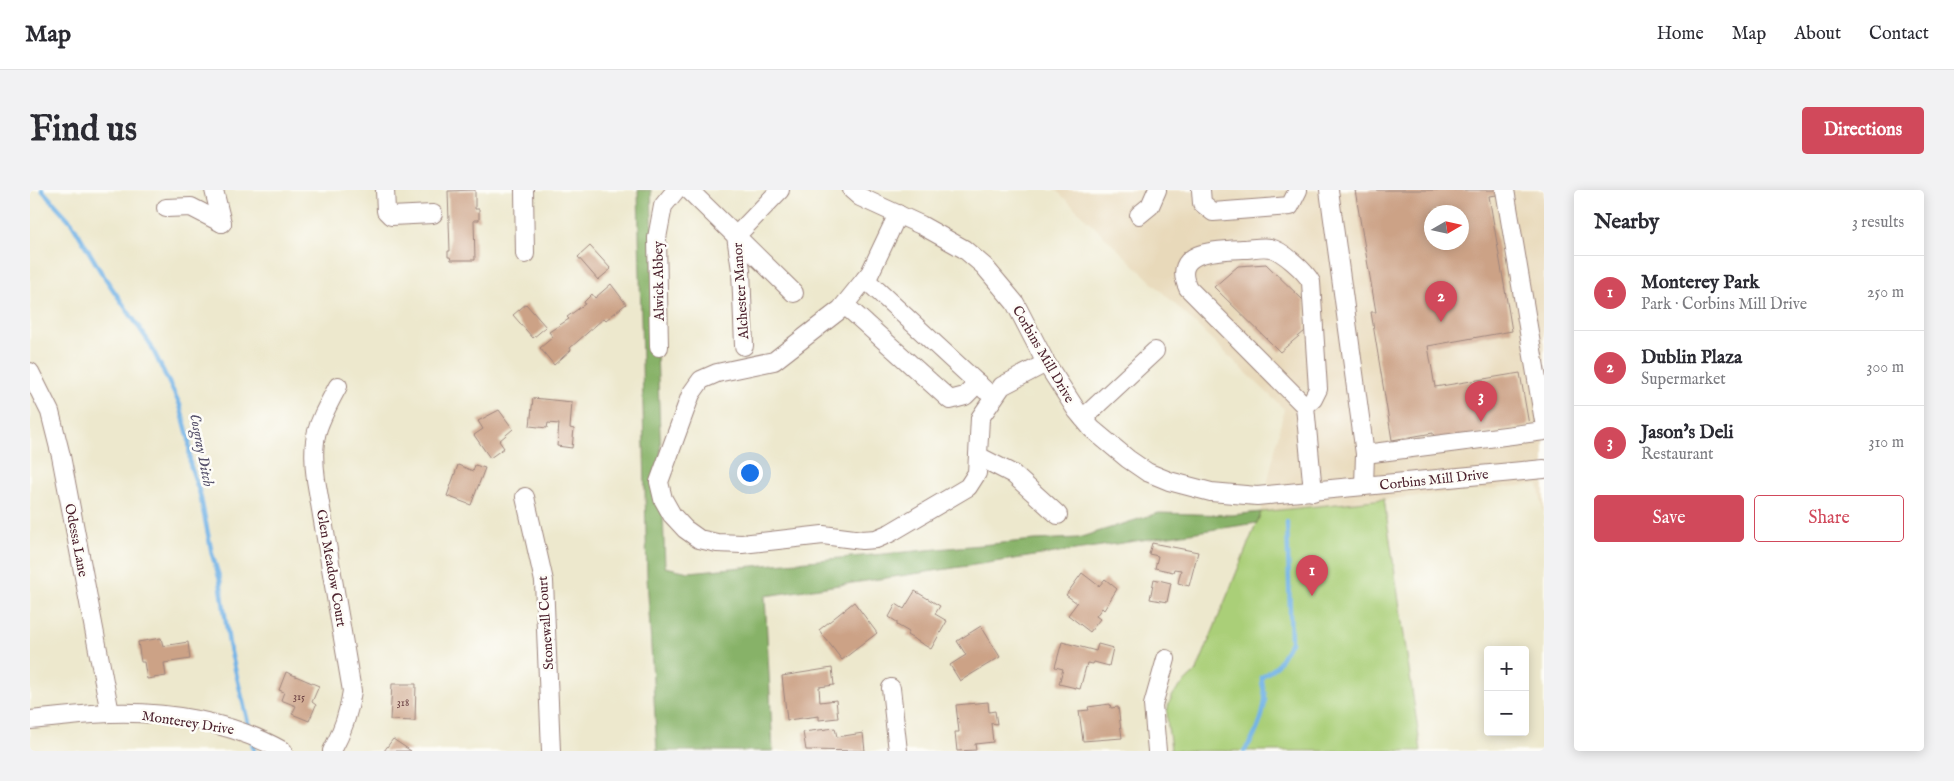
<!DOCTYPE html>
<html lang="en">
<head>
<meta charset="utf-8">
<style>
  :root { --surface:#fff; --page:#f2f2f3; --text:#2b2b33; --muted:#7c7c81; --line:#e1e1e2; --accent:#d1495b }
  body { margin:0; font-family:"IM FELL English",serif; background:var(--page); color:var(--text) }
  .controls { position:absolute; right:15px; bottom:15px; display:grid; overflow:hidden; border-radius:5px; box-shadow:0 2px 12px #0003 }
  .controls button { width:45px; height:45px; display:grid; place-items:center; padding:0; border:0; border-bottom:1px solid var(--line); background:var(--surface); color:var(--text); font:25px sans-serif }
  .compass { position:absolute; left:1394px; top:15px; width:45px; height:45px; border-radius:50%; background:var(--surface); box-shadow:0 2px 12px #0003; rotate:81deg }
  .you { position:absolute; left:719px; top:282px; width:18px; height:18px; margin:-12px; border:4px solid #fff; border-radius:50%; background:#1a73e8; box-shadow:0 0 0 8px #1a73e833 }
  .badge { display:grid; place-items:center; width:32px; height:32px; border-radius:50%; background:var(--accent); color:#fff; font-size:16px; font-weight:700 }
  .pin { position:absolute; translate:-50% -41px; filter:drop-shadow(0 1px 2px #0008) }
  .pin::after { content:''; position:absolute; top:26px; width:18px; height:15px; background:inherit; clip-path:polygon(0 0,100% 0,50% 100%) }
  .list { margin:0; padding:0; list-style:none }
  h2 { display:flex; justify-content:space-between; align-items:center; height:65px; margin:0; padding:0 20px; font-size:21px }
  h2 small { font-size:16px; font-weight:400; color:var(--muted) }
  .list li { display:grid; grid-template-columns:32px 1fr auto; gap:15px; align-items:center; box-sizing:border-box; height:75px; padding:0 20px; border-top:1px solid var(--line) }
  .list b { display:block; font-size:19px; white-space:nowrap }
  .list p { margin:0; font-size:16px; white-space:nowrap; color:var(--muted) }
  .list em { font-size:16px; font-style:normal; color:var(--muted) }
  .actions { display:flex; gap:10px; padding:15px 20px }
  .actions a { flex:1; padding:11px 0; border:1px solid var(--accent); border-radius:5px; text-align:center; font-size:18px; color:var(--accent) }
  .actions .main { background:var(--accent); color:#fff }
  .map { position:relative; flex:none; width:1514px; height:561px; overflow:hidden; border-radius:5px }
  header { display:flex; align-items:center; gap:30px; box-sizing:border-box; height:70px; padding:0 25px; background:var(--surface); border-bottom:1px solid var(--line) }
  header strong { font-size:24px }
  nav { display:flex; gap:28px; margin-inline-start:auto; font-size:18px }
  .intro { display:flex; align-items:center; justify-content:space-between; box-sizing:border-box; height:120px; padding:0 30px }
  h1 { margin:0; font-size:35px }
  .button { padding:12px 22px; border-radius:5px; background:var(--accent); color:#fff; font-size:18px; font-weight:700 }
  main { display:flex; gap:30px; padding:0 30px }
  aside { flex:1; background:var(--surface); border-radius:5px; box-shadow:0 2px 12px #0003 }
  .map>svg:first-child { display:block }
  .built { fill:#e8d9ba; fill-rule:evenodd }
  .green { fill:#aacf78; stroke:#7a7752 }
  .forest { fill:#87b268; stroke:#68684a }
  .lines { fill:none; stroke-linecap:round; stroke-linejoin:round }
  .stream { stroke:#73b4e7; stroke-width:4.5 }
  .building { fill:#cca286; fill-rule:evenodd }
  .minor-casing { stroke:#9c847c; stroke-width:20 }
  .minor { stroke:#fff; stroke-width:18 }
  .labels { text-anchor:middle; stroke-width:5; stroke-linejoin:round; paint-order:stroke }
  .number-label { font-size:11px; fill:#6a4042 }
  .street-label { font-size:14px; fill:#4a1f2b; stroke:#fdfcf7 }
  .water-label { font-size:15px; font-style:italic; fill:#58536d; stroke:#fdfcf7 }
</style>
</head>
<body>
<header>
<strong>Map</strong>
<nav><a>Home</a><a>Map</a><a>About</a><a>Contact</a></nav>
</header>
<div class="intro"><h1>Find us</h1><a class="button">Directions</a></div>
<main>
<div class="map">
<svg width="1514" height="561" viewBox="0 0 1514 561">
  <rect width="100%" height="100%" fill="#fdfcf7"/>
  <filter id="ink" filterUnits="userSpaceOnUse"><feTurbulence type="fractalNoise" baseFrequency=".02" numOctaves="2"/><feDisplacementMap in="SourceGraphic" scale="10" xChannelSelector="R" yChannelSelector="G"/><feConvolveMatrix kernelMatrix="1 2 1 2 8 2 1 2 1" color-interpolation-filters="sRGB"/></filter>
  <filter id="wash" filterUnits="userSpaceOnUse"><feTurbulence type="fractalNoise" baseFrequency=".0096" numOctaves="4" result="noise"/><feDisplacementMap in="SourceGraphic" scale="20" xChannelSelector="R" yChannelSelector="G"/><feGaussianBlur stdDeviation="1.12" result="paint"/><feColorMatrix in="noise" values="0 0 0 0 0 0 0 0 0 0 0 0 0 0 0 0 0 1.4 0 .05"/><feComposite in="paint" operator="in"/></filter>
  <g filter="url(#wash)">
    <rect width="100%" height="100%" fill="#ede8cd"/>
    <path class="built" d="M 1026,0 L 1514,0 L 1514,326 L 1508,294 L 1231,322 L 1254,219 ZM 1402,22 L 1432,22 L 1432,52 L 1402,52 Z"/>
    <path class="green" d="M 1354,309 L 1391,561 L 1141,561 C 1140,540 1130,518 1147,500 C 1153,493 1160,487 1167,480 L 1231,322 Z"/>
    <path class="forest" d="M 608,0 L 621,0 L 635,377 L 659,382 L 1005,350 L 1048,348 L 1128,323 L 1202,325 L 1231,322 L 1227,333 L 735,406 L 743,561 L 627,561 L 617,387 Z"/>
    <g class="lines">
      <g class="stream">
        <path d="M 12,0 L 42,33 L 71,82 L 119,152 L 150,215 L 159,249 L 160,274 L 170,304 L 182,364 L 190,390 L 199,454 L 220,541"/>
        <path d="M 222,551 L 224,561"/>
        <path d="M 1214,561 C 1225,547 1233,528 1235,510 C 1236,502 1231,496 1232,487 L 1246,477 L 1261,452 L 1257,332"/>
      </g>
    </g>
    <g id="blocks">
      <g class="building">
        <path d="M 445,0 L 445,19 L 449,19 L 449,30 L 444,30 L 445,70 L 421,70 L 420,67 L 418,67 L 418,61 L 420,61 L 418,1 Z"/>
        <path d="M 1325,0 L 1466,0 L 1467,5 L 1459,6 L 1482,141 L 1398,156 L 1405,197 L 1490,183 L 1499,235 L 1404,251 L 1403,243 L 1362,250 L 1341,122 L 1346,122 ZM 1402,22 L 1432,22 L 1432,52 L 1402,52 Z"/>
        <path d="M 560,56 L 581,79 L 568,90 L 548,67 Z"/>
        <path d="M 1236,74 L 1274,111 L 1275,141 L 1250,162 L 1184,97 L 1208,76 Z"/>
        <path d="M 581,94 L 596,114 L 576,130 L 574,128 L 540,158 L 541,160 L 524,175 L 510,158 L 523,147 L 519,142 L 539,129 L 537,127 L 555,114 L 554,112 L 562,104 L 565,108 Z"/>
        <path d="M 496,114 L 516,137 L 503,148 L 483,125 Z"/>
        <path d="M 503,208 L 542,212 L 540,238 L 544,239 L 542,258 L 527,256 L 529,234 L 518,233 L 517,238 L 500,236 Z"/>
        <path d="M 469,220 L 483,239 L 469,251 L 474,258 L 460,268 L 444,245 L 453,239 L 448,231 Z"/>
        <path d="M 428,275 L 443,281 L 445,275 L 455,278 L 441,315 L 417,306 Z"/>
        <path d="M 1122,353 L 1168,362 L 1159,396 L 1148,393 L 1151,380 L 1144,379 L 1143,382 L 1125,378 L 1128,366 L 1119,364 Z"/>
        <path d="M 1052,383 L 1069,396 L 1075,389 L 1087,399 L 1074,420 L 1072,418 L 1066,426 L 1070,429 L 1060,442 L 1038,425 L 1047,413 L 1036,405 Z"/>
        <path d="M 1124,389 L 1141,393 L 1137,412 L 1120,409 Z"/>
        <path d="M 885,401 L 910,416 L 905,424 L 917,431 L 901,459 L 877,445 L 879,442 L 867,435 L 867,432 L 859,427 L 866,414 L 874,419 Z"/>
        <path d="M 824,412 L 847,443 L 812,470 L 789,440 Z"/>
        <path d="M 951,436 L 970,467 L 930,491 L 920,475 L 936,465 L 927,451 Z"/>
        <path d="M 131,448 L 133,456 L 158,452 L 160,469 L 134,473 L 136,486 L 117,489 L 114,472 L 111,472 L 108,452 Z"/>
        <path d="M 1032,452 L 1066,461 L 1068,454 L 1083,458 L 1079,476 L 1064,472 L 1063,474 L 1057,473 L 1050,499 L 1029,494 L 1033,479 L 1025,477 Z"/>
        <path d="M 802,478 L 804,495 L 789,497 L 790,512 L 806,510 L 808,528 L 789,530 L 789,526 L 757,530 L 752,486 Z"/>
        <path d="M 256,482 L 289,496 L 282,512 L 286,515 L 279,531 L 262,524 L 266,516 L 251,510 L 254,502 L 249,500 Z"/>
        <path d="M 362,494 L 386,494 L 385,531 L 360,530 Z"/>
        <path d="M 958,512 L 959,522 L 965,521 L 967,534 L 961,533 L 963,552 L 945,554 L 946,560 L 927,561 L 925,542 L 929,542 L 926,515 Z"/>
        <path d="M 1080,514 L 1081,518 L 1088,517 L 1092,548 L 1053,551 L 1049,521 L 1059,520 L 1058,517 Z"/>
        <path d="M 805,538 L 807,547 L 833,543 L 835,561 L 776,560 L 773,542 Z"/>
        <path d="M 363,549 L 381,561 L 354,561 Z"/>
      </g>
    </g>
  </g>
  <g filter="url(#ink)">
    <use href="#blocks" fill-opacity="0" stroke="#9c847c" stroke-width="1"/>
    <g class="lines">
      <g class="minor-casing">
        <g id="minor">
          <path d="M 184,0 L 192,33"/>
          <path d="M 355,0 L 356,21 L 361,26 L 403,24"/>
          <path d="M 494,0 L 495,64"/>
          <path d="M 659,0 L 706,46 L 711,80 L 714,156"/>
          <path d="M 750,0 L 706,46 L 764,103"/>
          <path d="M 822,0 L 830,7 L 891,35 L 934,59 L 954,76 L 985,113 L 1016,173 L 1047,221 L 1062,239 L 1098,269 L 1117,282 L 1139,291 L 1181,302 L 1227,306 L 1514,279"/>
          <path d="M 1171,0 L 1172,13 L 1183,22 L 1260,16 L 1268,0"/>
          <path d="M 1299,0 L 1335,264 L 1334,296"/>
          <path d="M 1475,0 L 1514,231"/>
          <path d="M 136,18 L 161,17 L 192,33"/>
          <path d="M 868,24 L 840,83 L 811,119 L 744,171 L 687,183 L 671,190 L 661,204 L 629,292 L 633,309 L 642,325 L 655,339 L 669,349 L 687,353 L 712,354 L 793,345 L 832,350 L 846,349 L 860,343 L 938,297 L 947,283 L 950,228 L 972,196 L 1016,173"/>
          <path d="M 1109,25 L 1120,16 L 1127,0"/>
          <path d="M 835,89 L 956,201"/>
          <path d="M 815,115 L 920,210 L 935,206 L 948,193"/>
          <path d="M 629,157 L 627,48 L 633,16 L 646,0"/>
          <path d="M 0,182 L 20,222 L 31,266 L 80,523"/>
          <path d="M 1275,216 L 1283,209 L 1288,199 L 1281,92 C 1276,82 1252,60 1240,58 C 1232,56 1221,59 1213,59 C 1189,60 1140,60 1158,98 L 1275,216 L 1283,302"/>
          <path d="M 1053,228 L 1125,161"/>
          <path d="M 1335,264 L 1514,241"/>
          <path d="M 948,266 L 983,284 L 1028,325"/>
          <path d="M 495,307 L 514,391 L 521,561"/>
          <path d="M 861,498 L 868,561"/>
          <path d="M 0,530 C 26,528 53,524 80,523 C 138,521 202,532 253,561"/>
          <path d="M 302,561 C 313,541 319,523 322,501 L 286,290 C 280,245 288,234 308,196"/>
          <path d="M 1127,561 L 1123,515 L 1136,469"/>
        </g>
      </g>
      <use href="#minor" class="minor"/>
    </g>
  </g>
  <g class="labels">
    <g class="number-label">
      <text x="269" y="510">315</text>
      <text x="373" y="516">318</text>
    </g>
    <g class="street-label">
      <text transform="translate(628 91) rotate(-91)" y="5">Alwick Abbey</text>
      <text transform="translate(710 101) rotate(-94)" y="5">Alchester Manor</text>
      <text transform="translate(1014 164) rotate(60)" y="5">Corbins Mill Drive</text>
      <text transform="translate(1404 289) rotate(-6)" y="5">Corbins Mill Drive</text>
      <text transform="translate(47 350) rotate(79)" y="5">Odessa Lane</text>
      <text transform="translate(302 378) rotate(80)" y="5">Glen Meadow Court</text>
      <text transform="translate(515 433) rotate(-94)" y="5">Stonewall Court</text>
      <text transform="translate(158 532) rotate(9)" y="5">Monterey Drive</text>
    </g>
    <g class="water-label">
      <text transform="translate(172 260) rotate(79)" y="5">Cosgray Ditch</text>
    </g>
  </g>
</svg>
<div class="controls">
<button>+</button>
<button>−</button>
</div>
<svg class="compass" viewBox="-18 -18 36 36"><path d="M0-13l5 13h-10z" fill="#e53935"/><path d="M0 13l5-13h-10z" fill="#7c7c81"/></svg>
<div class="you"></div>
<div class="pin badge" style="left:1282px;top:406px">1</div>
<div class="pin badge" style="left:1411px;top:132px">2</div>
<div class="pin badge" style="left:1451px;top:232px">3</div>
</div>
<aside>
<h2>Nearby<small>3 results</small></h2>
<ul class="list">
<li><span class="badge">1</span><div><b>Monterey Park</b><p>Park · Corbins Mill Drive</p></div><em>250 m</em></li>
<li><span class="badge">2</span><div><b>Dublin Plaza</b><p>Supermarket</p></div><em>300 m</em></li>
<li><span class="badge">3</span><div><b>Jason's Deli</b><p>Restaurant</p></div><em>310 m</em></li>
</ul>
<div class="actions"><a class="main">Save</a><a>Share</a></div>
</aside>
</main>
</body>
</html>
